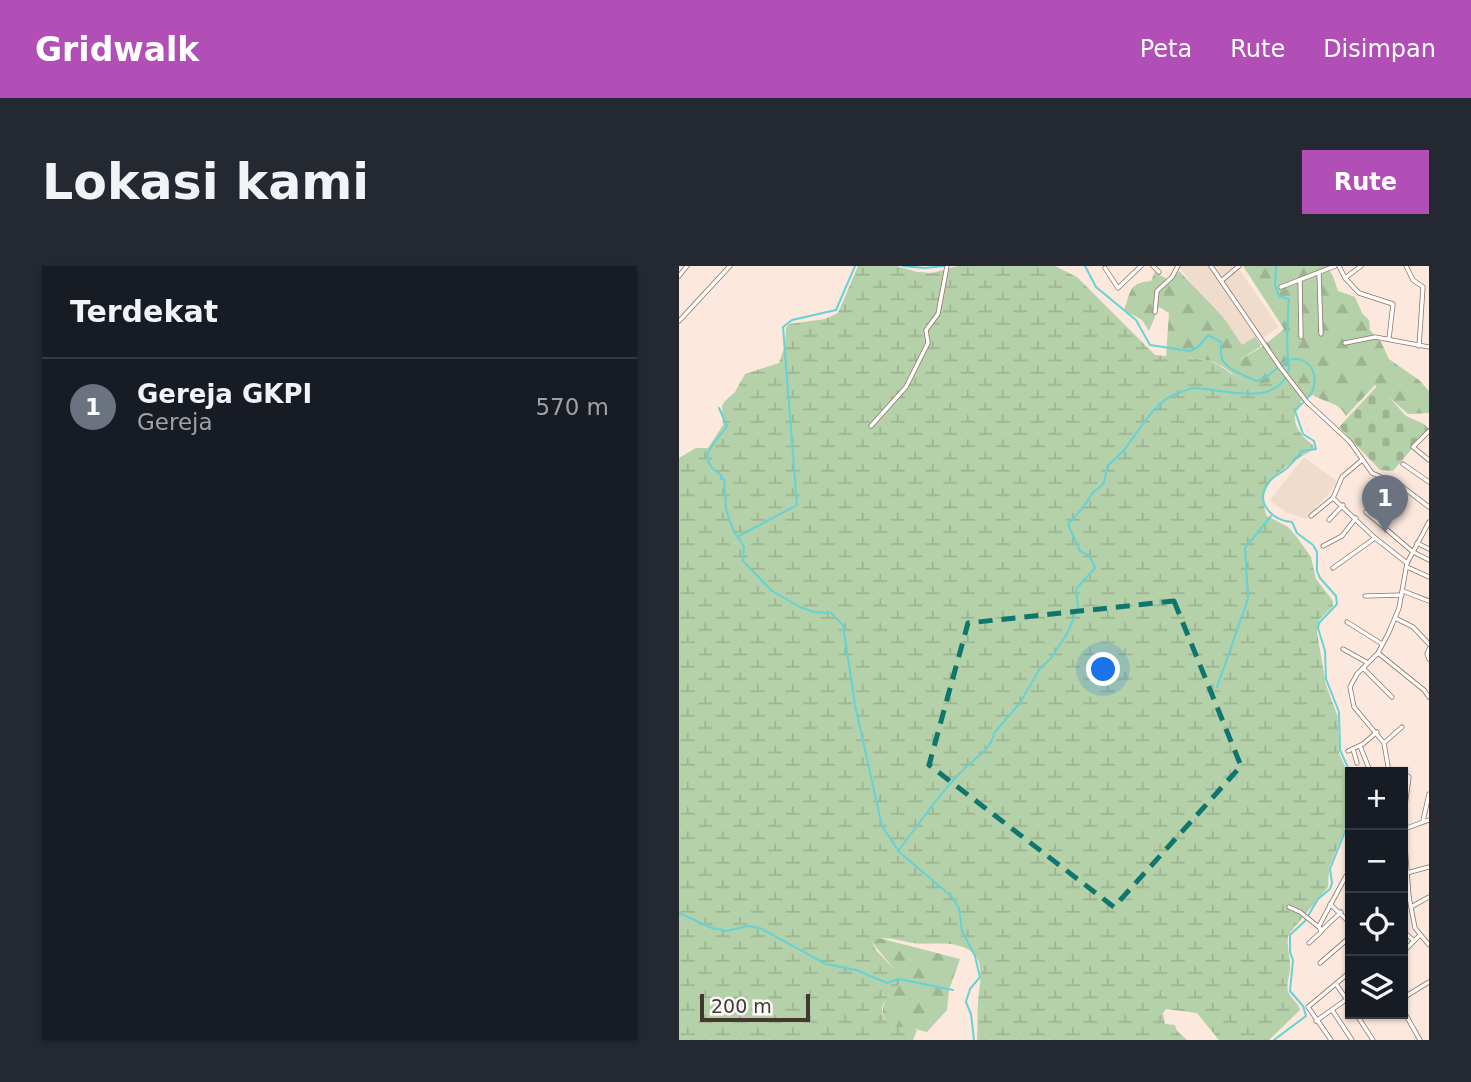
<!DOCTYPE html>
<html lang="id">
<head>
<meta charset="utf-8">
<style>
  :root { --surface:#171b24; --page:#242831; --text:#f1f3f6; --muted:#9ea1a6; --line:#363941; --accent:#b24fb6 }
  body { margin:0; font-family:"DejaVu Sans",sans-serif; background:var(--page); color:var(--text) }
  .controls { position:absolute; right:21px; bottom:21px; display:grid; overflow:hidden; border-radius:0px; box-shadow:0 2px 5px #0004 }
  .controls button { width:63px; height:63px; display:grid; place-items:center; padding:0; border:0; border-bottom:2px solid var(--line); background:var(--surface); color:var(--text); font:35px sans-serif }
  .scale { position:absolute; left:21px; bottom:18px; width:110px; box-sizing:border-box; padding-left:7px; border:4px solid #443730; border-top:0; font-size:19px; line-height:24px; white-space:nowrap; color:#443730; -webkit-text-stroke:5px #fafafa; paint-order:stroke }
  .you { position:absolute; left:425px; top:404px; width:24px; height:24px; margin:-18px; border:5px solid #fff; border-radius:50%; background:#1a73e8; box-shadow:0 0 0 10px #1a73e833 }
  .badge { display:grid; place-items:center; width:46px; height:46px; border-radius:50%; background:var(--accent); color:#fff; font-size:23px; font-weight:700 }
  .pin { position:absolute; translate:-50% -58px; filter:drop-shadow(0 2px 4px #0008) }
  .pin::after { content:''; position:absolute; top:37px; width:24px; height:21px; background:inherit; clip-path:polygon(0 0,100% 0,50% 100%) }
  .list { margin:0; padding:0; list-style:none }
  h2 { display:flex; justify-content:space-between; align-items:center; height:91px; margin:0; padding:0 28px; font-size:30px }
  h2 small { font-size:23px; font-weight:400; color:var(--muted) }
  .list li { display:grid; grid-template-columns:46px 1fr auto; gap:21px; align-items:center; box-sizing:border-box; height:98px; padding:0 28px; border-top:2px solid var(--line) }
  .list b { display:block; font-size:26px; white-space:nowrap }
  .list p { margin:0; font-size:23px; white-space:nowrap; color:var(--muted) }
  .list em { font-size:23px; font-style:normal; color:var(--muted) }
  .icon { flex:none; width:38px; height:38px; fill:none; stroke:currentColor; stroke-width:2; stroke-linecap:round; stroke-linejoin:round }
  .map { position:relative; flex:none; width:750px; height:774px; overflow:hidden; border-radius:0px }
  header { display:flex; align-items:center; gap:42px; box-sizing:border-box; height:98px; padding:0 35px; background:var(--accent); color:#fff }
  header strong { font-size:33px }
  nav { display:flex; gap:38px; margin-inline-start:auto; font-size:24px }
  .intro { display:flex; align-items:center; justify-content:space-between; box-sizing:border-box; height:168px; padding:0 42px }
  h1 { margin:0; font-size:49px }
  .button { padding:18px 32px; border-radius:0px; background:var(--accent); color:#fff; font-size:24px; font-weight:700 }
  main { display:flex; gap:42px; padding:0 42px }
  aside { flex:1; background:var(--surface); border-radius:0px; box-shadow:0 2px 5px #0004 }
  .map>svg:first-child { display:block }
  .education { fill:#efdccc }
  .forest { fill:url(#forest-firs) }
  .wetland { fill:url(#wetland-marsh) }
  .cemetery { fill:url(#cemetery-stones) }
  .lines { fill:none; stroke-linecap:round; stroke-linejoin:round }
  .stream { stroke:#65d2d8; stroke-width:2 }
  .minor-casing { stroke:#907262; stroke-width:5 }
  .tertiary-casing { stroke:#907262; stroke-width:5 }
  .minor { stroke:#fff; stroke-width:3.5 }
  .tertiary { stroke:#fff; stroke-width:3.5 }
  .marked { fill:none; stroke:#0f766e; stroke-width:5; stroke-dasharray:14 9; stroke-linejoin:round }
</style>
</head>
<body>
<header>
<strong>Gridwalk</strong>
<nav><a>Peta</a><a>Rute</a><a>Disimpan</a></nav>
</header>
<div class="intro"><h1>Lokasi kami</h1><a class="button">Rute</a></div>
<main>
<aside>
<h2>Terdekat<small></small></h2>
<ul class="list">
<li><span class="badge" style="background:#6b7280">1</span><div><b>Gereja GKPI</b><p>Gereja</p></div><em>570 m</em></li>
</ul>
</aside>
<div class="map">
<svg width="750" height="774" viewBox="0 0 750 774">
  <defs>
    <pattern id="forest-firs" width="22" height="20" patternUnits="userSpaceOnUse" patternTransform="scale(1.75)"><rect width="22" height="20" fill="#b4d1a9"/><path d="M5 1l3.5 6h-7zM16 11l3.5 6h-7z" fill="#9cb492"/></pattern>
    <pattern id="wetland-marsh" width="20" height="14" patternUnits="userSpaceOnUse" patternTransform="scale(1.75)"><rect width="20" height="14" fill="#b4d1a9"/><path d="M1 5h8M5 5V1M11 12h8M15 12V8" fill="none" stroke="#9cb492"/></pattern>
    <pattern id="cemetery-stones" width="16" height="16" patternUnits="userSpaceOnUse" patternTransform="scale(1.75)"><rect width="16" height="16" fill="#b4d1a9"/><path d="M2 7V4a2 2 0 0 1 4 0v3zM10 15v-3a2 2 0 0 1 4 0v3z" fill="#9cb492"/></pattern>
  </defs>
  <rect width="100%" height="100%" fill="#fde8dd"/>
  <g class="education">
    <path d="M 500,0 L 558,0 L 600,61 L 562,87 Z"/>
    <path d="M 625,191 L 659,216 L 628,253 L 608,247 L 591,234 Z"/>
  </g>
  <g class="forest">
    <path d="M 564,0 L 648,0 L 654,10 L 659,25 L 676,31 L 683,47 L 690,54 L 691,64 L 702,76 L 710,93 L 740,114 L 750,125 L 750,147 L 729,148 L 696,119 L 667,150 C 659,135 646,137 634,129 L 621,136 L 604,114 C 594,114 586,119 577,119 C 559,117 549,100 532,95 C 518,91 502,94 487,91 L 490,47 L 480,41 L 470,65 L 463,54 L 445,44 C 452,26 449,17 472,15 L 476,6 L 491,15 L 500,5 L 544,51 L 563,79 L 576,71 L 582,79 L 581,81 L 555,97 L 583,81 L 605,63 Z"/>
    <path d="M 200,672 L 281,693 L 270,724 L 268,744 L 248,766 L 229,761 L 214,762 C 193,744 209,729 223,713 L 193,676 L 195,673 Z"/>
  </g>
  <path class="wetland" d="M 179,0 L 217,0 L 238,6 L 253,7 L 279,0 L 376,0 L 398,11 L 476,89 L 529,94 C 545,99 558,116 576,118 C 586,120 594,113 604,114 C 608,119 621,130 621,136 C 622,140 618,143 617,146 C 612,159 625,173 634,179 L 635,183 C 612,197 573,216 588,250 L 609,261 L 617,270 L 632,291 L 637,313 L 654,335 L 654,340 L 640,354 L 638,367 L 647,419 L 659,451 L 660,487 L 671,512 L 671,550 L 650,602 L 649,621 L 610,668 C 606,679 612,690 611,702 C 611,709 607,717 609,725 C 611,732 619,736 621,744 L 590,774 L 540,774 L 518,747 L 487,743 L 484,747 L 486,758 L 496,759 L 498,765 L 508,774 L 298,774 C 299,761 298,749 299,736 C 301,712 310,686 277,679 C 264,676 248,679 234,677 C 222,675 202,668 193,676 L 197,684 L 224,713 C 211,731 190,741 214,762 L 229,760 L 238,764 L 234,774 L 0,774 L 0,192 L 17,182 L 29,182 L 44,159 L 43,140 L 45,136 L 56,126 L 66,108 L 100,97 L 106,79 L 107,62 L 110,58 L 146,53 L 159,47 Z"/>
  <path class="cemetery" d="M 699,119 L 727,150 L 745,158 L 750,163 L 714,205 L 701,204 L 660,161 Z"/>
  <g class="lines">
    <g class="stream">
      <path d="M 224,0 L 246,2 L 266,0"/>
      <path d="M 406,0 L 417,21 L 457,54 L 471,79 L 511,85 L 519,81 L 529,69 L 542,76 C 542,81 541,88 543,93 C 548,104 568,111 578,115 C 594,110 601,97 610,94 C 631,88 643,112 631,129 C 627,135 620,139 616,145 L 624,168 L 635,175 L 637,183 L 623,185 C 618,191 613,198 607,203 C 602,207 593,211 589,217 C 575,237 594,255 613,256 L 618,267 L 634,279 L 638,286 L 638,305 L 641,312 L 657,330 L 658,338 L 640,357 L 639,362 L 646,385 L 647,413 L 660,446 L 661,484 L 671,506"/>
      <path d="M 40,142 L 48,160 C 36,178 14,191 42,209 L 42,213 L 45,213 L 47,243 L 50,253 L 55,266 L 65,280 L 64,295 L 93,325 L 121,341 L 135,346 L 152,347 L 164,359 L 176,439 L 203,560 L 219,584"/>
      <path d="M 60,270 L 118,239 L 104,61 L 113,54 L 157,44 L 176,0"/>
      <path d="M 538,421 L 569,333 L 566,282 L 592,250"/>
      <path d="M 0,647 L 33,662 L 47,665 L 69,660 L 81,662 L 147,698 L 177,704 L 208,717 L 220,713 L 274,724"/>
      <path d="M 295,774 L 292,748 L 287,736 L 291,723 L 301,711 L 296,690 L 283,665 L 280,642 L 272,630 L 219,585 C 241,557 262,525 288,500 C 299,490 313,482 315,467 L 341,437 L 360,404 L 373,391 L 389,366 L 399,341 L 397,323 L 416,302 L 411,290 L 401,285 L 389,258 C 398,249 406,240 412,229 C 414,225 420,223 423,219 C 428,213 425,206 430,199 C 434,194 440,190 445,184 C 458,168 474,138 494,129 C 500,127 509,123 514,122 C 544,122 598,144 610,103 C 607,79 608,57 610,33 L 600,30 L 596,19 L 597,0"/>
      <path d="M 595,774 L 627,750 L 624,740 L 611,725 L 614,694 L 611,686 L 611,669 L 626,655 L 639,633 L 651,623 L 653,617 L 651,603 L 671,553"/>
    </g>
    <g class="minor-casing">
      <g id="minor">
        <path d="M 474,0 L 480,6"/>
        <path d="M 532,0 L 601,101 L 628,136 L 671,176 L 693,207 L 721,219 L 750,241"/>
        <path d="M 660,0 L 666,12 L 680,27 L 714,38 L 710,73"/>
        <path d="M 727,0 L 734,14 L 744,21 L 740,80"/>
        <path d="M 426,2 L 439,22 L 462,0"/>
        <path d="M 640,7 L 642,68"/>
        <path d="M 666,12 L 682,0"/>
        <path d="M 542,15 L 560,0"/>
        <path d="M 621,15 L 622,71"/>
        <path d="M 602,21 L 656,0"/>
        <path d="M 476,46 L 478,25 L 493,11 L 499,0"/>
        <path d="M 666,77 L 696,71 L 750,81"/>
        <path d="M 192,160 L 227,121 L 249,77 L 247,64 L 259,48 L 268,0"/>
        <path d="M 750,165 L 734,181 L 750,194"/>
        <path d="M 724,198 L 750,216"/>
        <path d="M 654,232 L 696,272 L 728,297"/>
        <path d="M 687,246 L 734,286 L 750,294"/>
        <path d="M 632,250 L 654,232 L 663,211 L 683,194"/>
        <path d="M 650,254 L 664,239"/>
        <path d="M 738,277 L 750,283"/>
        <path d="M 644,280 L 663,270 L 677,252"/>
        <path d="M 728,301 L 750,311"/>
        <path d="M 654,302 L 696,272"/>
        <path d="M 724,325 L 750,335"/>
        <path d="M 686,330 L 723,329"/>
        <path d="M 716,352 L 734,361 L 750,378"/>
        <path d="M 668,356 L 703,378"/>
        <path d="M 664,383 L 689,397"/>
        <path d="M 750,383 L 748,388 L 750,393"/>
        <path d="M 699,387 L 745,424 L 750,431"/>
        <path d="M 684,402 L 713,431"/>
        <path d="M 705,477 L 723,461"/>
        <path d="M 681,480 L 691,505"/>
        <path d="M 674,483 L 678,497"/>
        <path d="M 669,485 L 684,478 L 698,466"/>
        <path d="M 710,506 L 705,477 L 675,441 L 671,421 L 678,408 L 699,387 L 710,366 L 720,342 L 728,297 L 750,256"/>
        <path d="M 724,507 L 730,511 L 724,554 L 730,631 L 736,662 L 750,679"/>
        <path d="M 744,555 L 750,528"/>
        <path d="M 725,563 L 750,554"/>
        <path d="M 728,607 L 750,601"/>
        <path d="M 724,636 L 730,631"/>
        <path d="M 651,638 L 671,657"/>
        <path d="M 610,641 L 621,646 L 641,662 L 642,666 L 630,677"/>
        <path d="M 732,641 L 750,631"/>
        <path d="M 640,660 L 667,610 L 671,608"/>
        <path d="M 642,665 L 662,646"/>
        <path d="M 724,665 L 735,675"/>
        <path d="M 724,686 L 740,670"/>
        <path d="M 641,697 L 671,671"/>
        <path d="M 657,718 L 671,738"/>
        <path d="M 724,732 L 750,716"/>
        <path d="M 653,744 L 673,774"/>
        <path d="M 724,744 L 741,774"/>
        <path d="M 677,748 L 694,774"/>
        <path d="M 637,755 L 668,733"/>
        <path d="M 652,774 L 629,741 L 671,706"/>
      </g>
    </g>
    <g class="tertiary-casing">
      <g id="tertiary">
        <path d="M 0,10 L 8,0"/>
        <path d="M 0,55 L 51,0"/>
      </g>
    </g>
    <use href="#minor" class="minor"/>
    <use href="#tertiary" class="tertiary"/>
  </g>
  <path class="marked" d="M 495,335 L 562,500 L 435,641 L 250,499 L 289,357 Z"/>
</svg>
<div class="controls">
<button>+</button>
<button>−</button>
<button><svg class="icon" aria-label="locate" viewBox="0 0 24 24"><circle cx="12" cy="12" r="6"/><path d="M12 2v4M12 18v4M2 12h4M18 12h4"/></svg></button>
<button><svg class="icon" aria-label="layers" viewBox="0 0 24 24"><path d="M12 4l9 5-9 5-9-5zM3 14l9 5 9-5"/></svg></button>
</div>
<div class="scale">200 m</div>
<div class="you"></div>
<div class="pin badge" style="left:706px;top:267px;background:#6b7280">1</div>
</div>
</main>
</body>
</html>
